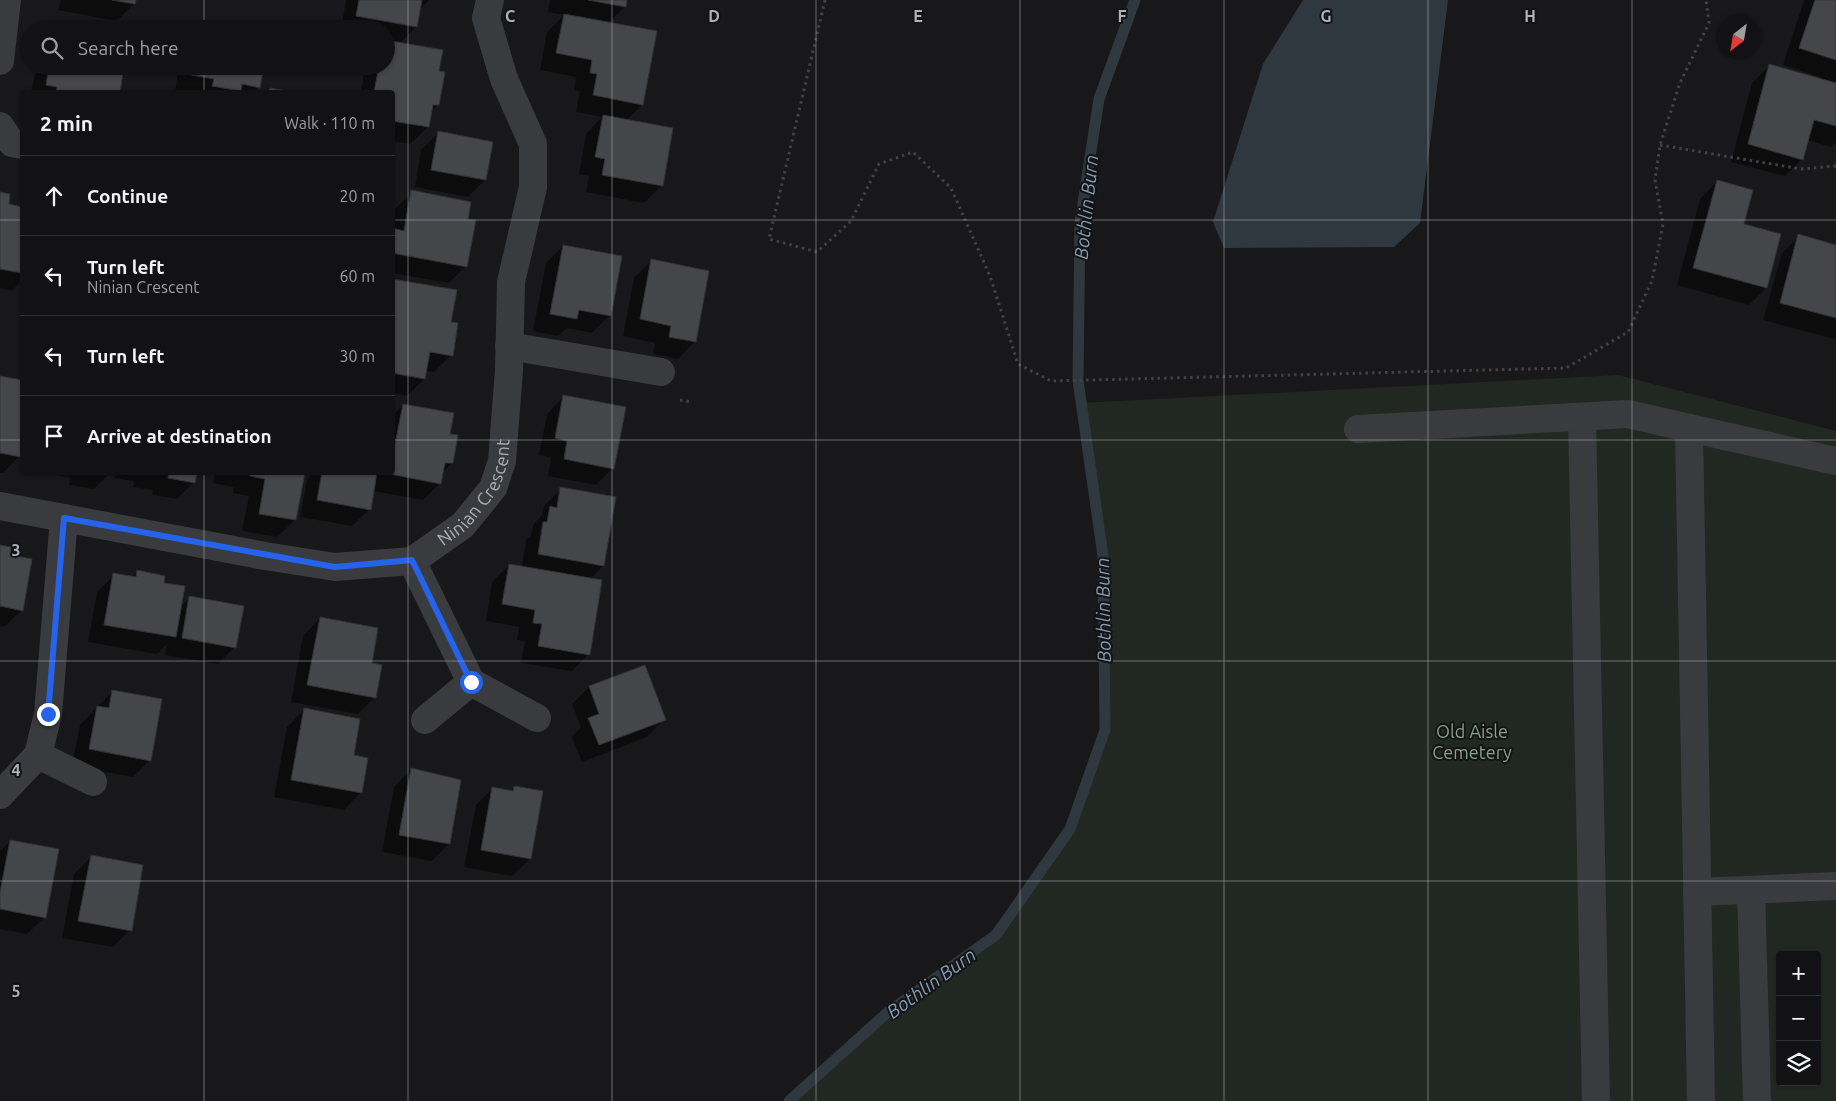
<!DOCTYPE html>
<html lang="en">
<head>
<meta charset="utf-8">
<style>
  :root { --surface:#121214; --page:#1b1b1d; --text:#f1f3f6; --muted:#9c9ea0; --line:#313234 }
  body { margin:0; font-family:Ubuntu,sans-serif; background:var(--page); color:var(--text) }
  .controls { position:absolute; right:15px; bottom:15px; display:grid; overflow:hidden; border-radius:5px; box-shadow:0 1px 4px #0004 }
  .controls button { width:45px; height:45px; display:grid; place-items:center; padding:0; border:0; border-bottom:1px solid var(--line); background:var(--surface); color:var(--text); font:25px sans-serif }
  .compass { position:absolute; left:1716px; top:15px; width:45px; height:45px; border-radius:50%; background:var(--surface); box-shadow:0 1px 4px #0004; rotate:211deg }
  .stop { position:absolute; width:15px; height:15px; margin:-11px; border:4px solid #2563eb; border-radius:50%; background:#fff }
  .stop.end { background:#2563eb; border-color:#fff; box-shadow:0 1px 5px #0008 }
  .list { margin:0; padding:0; list-style:none }
  h2 { display:flex; justify-content:space-between; align-items:center; height:65px; margin:0; padding:0 20px; font-size:21px }
  h2 small { font-size:16px; font-weight:400; color:var(--muted) }
  .list li { display:grid; grid-template-columns:32px 1fr auto; gap:15px; align-items:center; box-sizing:border-box; height:80px; padding:0 20px; border-top:1px solid var(--line) }
  .list b { display:block; font-size:19px; white-space:nowrap }
  .list p { margin:0; font-size:16px; white-space:nowrap; color:var(--muted) }
  .list em { font-size:16px; font-style:normal; color:var(--muted) }
  .icon { flex:none; width:28px; height:28px; fill:none; stroke:currentColor; stroke-width:2; stroke-linecap:round; stroke-linejoin:round }
  .map { position:relative; flex:none; width:1836px; height:1101px; overflow:hidden }
  .search { position:absolute; background:var(--surface); box-shadow:0 1px 4px #0004; left:20px; top:20px; width:375px; height:55px; display:flex; align-items:center; gap:12px; box-sizing:border-box; padding:0 18px; border-radius:28px; color:var(--muted); font-size:19px }
  .panel { position:absolute; background:var(--surface); box-shadow:0 1px 4px #0004; left:20px; top:90px; width:375px; height:385px; border-radius:5px }
  .map>svg:first-child { display:block }
  .green { fill:#212821; fill-rule:evenodd }
  .water { fill:#2f383e }
  .shadow { fill:#0007 }
  .lines { fill:none; stroke-linecap:round; stroke-linejoin:round }
  .stream { stroke:#2f383e; stroke-width:11 }
  .building { fill:#45464a; stroke:#333336 }
  .path { stroke:#404246; stroke-width:3; stroke-dasharray:2.5 4; stroke-linecap:butt }
  .minor { stroke:#3a3b3f; stroke-width:28 }
  .route { stroke:#2563eb; stroke-width:6 }
  .grid { fill:none; stroke:#abb0b9; stroke-width:1; stroke-opacity:0.55 }
  .labels { text-anchor:middle; stroke-width:4; stroke-linejoin:round; paint-order:stroke }
  .street-label { font-size:18px; fill:#abb0b9; stroke:#131315 }
  .park-label { font-size:18px; fill:#84a385; stroke:#131315 }
  .water-label { font-size:19px; font-style:italic; fill:#859eb2; stroke:#131315 }
  .grid-label { font-size:16px; text-anchor:middle; font-weight:bold; fill:#abb0b9; stroke:#131315; stroke-width:4; stroke-linejoin:round; paint-order:stroke }
</style>
</head>
<body>
<div class="map">
<svg width="1836" height="1101" viewBox="0 0 1836 1101">
  <rect width="100%" height="100%" fill="#18181a"/>
  <path class="green" d="M 1618,375 L 1836,431 L 1836,1101 L 789,1101 L 888,1012 L 996,935 L 1070,829 L 1105,730 L 1103,556 L 1081,403 ZM 1780,955 L 1817,955 L 1817,1082 L 1780,1082 Z"/>
  <path class="water" d="M 1303,0 L 1448,0 L 1420,223 L 1394,247 L 1224,248 L 1213,222 L 1263,64 Z"/>
  <g class="shadow">
    <path d="M 61,0 L 134,0 L 134,4 L 117,21 L 58,10 Z"/>
    <path d="M 346,0 L 429,0 L 419,10 L 416,27 L 399,44 L 438,105 L 430,112 L 428,127 L 410,144 L 392,141 L 392,92 L 361,92 L 365,66 L 386,66 L 386,29 L 341,29 Z"/>
    <path d="M 550,0 L 626,0 L 625,7 L 608,23 L 642,105 L 626,121 L 672,129 L 661,186 L 644,203 L 586,192 L 589,176 L 579,174 L 586,134 L 602,117 L 576,112 L 580,91 L 574,90 L 576,77 L 540,70 L 547,32 L 564,15 L 548,12 Z"/>
    <path d="M 1804,0 L 1836,0 L 1836,142 L 1831,147 L 1807,140 L 1802,159 L 1785,176 L 1731,162 L 1752,83 L 1769,66 L 1819,79 L 1820,77 L 1783,65 Z"/>
    <path d="M 42,66 L 123,66 L 118,92 L 31,92 L 35,74 Z"/>
    <path d="M 179,66 L 263,66 L 259,87 L 253,92 L 175,92 Z"/>
    <path d="M 438,133 L 485,180 L 468,197 L 415,187 L 421,150 Z"/>
    <path d="M 1717,181 L 1742,225 L 1766,288 L 1749,305 L 1677,285 L 1700,199 Z"/>
    <path d="M 412,192 L 466,220 L 466,266 L 449,283 L 392,273 L 395,209 Z"/>
    <path d="M 0,193 L 8,205 L 22,208 L 22,280 L 12,291 L 0,288 Z"/>
    <path d="M 1799,236 L 1836,246 L 1836,337 L 1834,339 L 1763,320 L 1782,253 Z"/>
    <path d="M 563,246 L 610,315 L 592,333 L 567,328 L 558,336 L 533,331 L 546,263 Z"/>
    <path d="M 651,261 L 695,341 L 678,359 L 653,354 L 655,343 L 623,336 L 634,278 Z"/>
    <path d="M 392,280 L 451,355 L 434,372 L 425,371 L 424,379 L 407,396 L 392,393 Z"/>
    <path d="M 0,378 L 22,382 L 22,442 L 20,456 L 3,473 L 0,473 Z"/>
    <path d="M 564,396 L 613,468 L 596,485 L 548,476 L 551,458 L 539,455 L 547,414 Z"/>
    <path d="M 403,405 L 449,435 L 452,463 L 442,473 L 440,483 L 423,500 L 373,491 L 370,509 L 352,526 L 300,517 L 307,480 L 314,472 L 392,472 L 392,416 Z"/>
    <path d="M 42,472 L 111,472 L 94,489 L 69,485 L 70,478 Z"/>
    <path d="M 115,472 L 196,472 L 194,482 L 177,499 L 152,495 L 153,490 L 133,487 L 134,481 L 114,478 Z"/>
    <path d="M 215,472 L 303,472 L 295,520 L 277,537 L 242,531 L 249,496 L 233,493 L 234,487 L 213,483 Z"/>
    <path d="M 561,489 L 603,566 L 590,579 L 589,654 L 572,671 L 521,663 L 525,641 L 517,640 L 519,627 L 486,621 L 492,582 L 509,565 L 522,567 L 526,540 L 531,536 L 533,525 L 542,515 L 544,506 Z"/>
    <path d="M 0,546 L 8,556 L 22,610 L 4,627 L 0,626 Z"/>
    <path d="M 137,572 L 162,584 L 180,607 L 189,598 L 235,647 L 218,664 L 165,655 L 167,644 L 157,654 L 88,642 L 97,592 L 114,575 L 131,577 Z"/>
    <path d="M 320,618 L 370,664 L 375,697 L 358,714 L 291,702 L 303,636 Z"/>
    <path d="M 589,687 L 664,719 L 647,737 L 582,762 L 572,737 L 581,727 L 572,704 Z"/>
    <path d="M 113,691 L 150,760 L 133,777 L 72,766 L 80,725 Z"/>
    <path d="M 304,710 L 352,756 L 361,792 L 344,810 L 274,797 L 287,727 Z"/>
    <path d="M 411,769 L 449,844 L 432,861 L 382,852 L 394,787 Z"/>
    <path d="M 514,787 L 542,792 L 530,859 L 512,876 L 464,867 L 476,805 L 493,788 L 510,792 Z"/>
    <path d="M 10,841 L 45,917 L 27,934 L 0,929 L 0,851 Z"/>
    <path d="M 91,857 L 130,930 L 113,947 L 62,938 L 74,874 Z"/>
  </g>
  <g class="lines">
    <path class="stream" d="M 789,1101 L 888,1012 L 996,935 L 1070,829 L 1105,730 L 1103,556 L 1078,380 L 1080,223 L 1099,99 L 1135,0"/>
  </g>
  <g class="building">
    <path d="M 112,0 L 136,0 L 135,4 Z"/>
    <path d="M 359,0 L 422,0 L 417,27 L 356,16 Z"/>
    <path d="M 588,0 L 627,0 L 626,7 Z"/>
    <path d="M 1815,0 L 1836,0 L 1836,60 L 1799,48 Z"/>
    <path d="M 564,14 L 657,31 L 643,105 L 593,95 L 597,74 L 590,73 L 592,60 L 556,53 Z"/>
    <path d="M 200,24 L 226,29 L 199,29 Z"/>
    <path d="M 386,40 L 443,50 L 439,71 L 445,72 L 439,105 L 433,105 L 429,127 L 392,121 L 392,92 L 374,92 L 379,66 L 386,66 Z"/>
    <path d="M 1769,64 L 1836,83 L 1836,126 L 1814,120 L 1803,160 L 1748,144 Z"/>
    <path d="M 49,66 L 124,66 L 120,92 L 56,92 L 57,87 L 46,85 Z"/>
    <path d="M 193,66 L 264,66 L 260,88 L 242,84 L 241,91 L 212,86 L 214,79 L 191,75 Z"/>
    <path d="M 270,88 L 292,92 L 269,92 Z"/>
    <path d="M 603,115 L 673,128 L 663,186 L 602,175 L 605,159 L 595,157 Z"/>
    <path d="M 438,131 L 493,142 L 486,180 L 431,170 Z"/>
    <path d="M 1717,180 L 1753,190 L 1744,224 L 1781,234 L 1767,288 L 1693,268 Z"/>
    <path d="M 411,190 L 471,202 L 468,219 L 476,220 L 467,267 L 392,253 L 392,228 L 404,231 Z"/>
    <path d="M 0,192 L 10,194 L 9,204 L 22,207 L 22,273 L 0,269 Z"/>
    <path d="M 1798,234 L 1836,245 L 1836,318 L 1780,303 Z"/>
    <path d="M 563,245 L 622,256 L 611,316 L 579,310 L 577,319 L 550,314 Z"/>
    <path d="M 651,259 L 709,271 L 696,342 L 669,337 L 671,326 L 640,319 Z"/>
    <path d="M 392,279 L 457,290 L 451,322 L 458,323 L 453,356 L 430,352 L 425,379 L 392,373 Z"/>
    <path d="M 0,376 L 22,380 L 21,457 L 0,453 Z"/>
    <path d="M 563,395 L 626,407 L 614,469 L 564,459 L 567,441 L 555,438 Z"/>
    <path d="M 403,404 L 454,413 L 450,434 L 458,435 L 453,463 L 445,463 L 441,484 L 390,474 L 392,472 L 392,459 Z"/>
    <path d="M 165,472 L 197,472 L 195,483 L 168,478 L 169,473 Z"/>
    <path d="M 250,472 L 305,472 L 296,520 L 259,514 L 265,479 L 250,476 Z"/>
    <path d="M 322,472 L 377,472 L 371,510 L 317,500 Z"/>
    <path d="M 560,487 L 616,497 L 604,566 L 538,554 L 543,522 L 547,522 L 550,506 L 557,508 Z"/>
    <path d="M 0,545 L 11,547 L 10,555 L 32,559 L 23,611 L 0,606 Z"/>
    <path d="M 509,564 L 602,580 L 590,655 L 538,646 L 542,624 L 533,623 L 535,610 L 502,604 Z"/>
    <path d="M 137,570 L 165,576 L 164,583 L 185,586 L 176,637 L 104,625 L 113,573 L 136,577 Z"/>
    <path d="M 189,596 L 244,606 L 236,648 L 182,638 Z"/>
    <path d="M 320,617 L 378,628 L 372,663 L 382,665 L 376,698 L 307,685 Z"/>
    <path d="M 645,665 L 666,720 L 599,745 L 588,718 L 599,714 L 589,686 Z"/>
    <path d="M 112,690 L 162,699 L 151,761 L 89,749 L 97,706 L 109,708 Z"/>
    <path d="M 304,708 L 360,719 L 354,755 L 368,758 L 362,793 L 291,780 Z"/>
    <path d="M 411,768 L 461,780 L 450,844 L 399,835 Z"/>
    <path d="M 514,786 L 543,791 L 531,859 L 481,850 L 492,787 L 513,791 Z"/>
    <path d="M 10,840 L 59,849 L 46,918 L 0,909 L 0,892 Z"/>
    <path d="M 91,855 L 143,865 L 132,931 L 78,921 Z"/>
  </g>
  <g class="lines">
    <g class="path">
      <path d="M 825,0 L 769,239 L 817,252 L 851,221 L 879,164 L 913,152 L 951,188 L 990,276 L 1018,364 L 1051,381 L 1566,368 L 1628,332 L 1652,281 L 1663,224 L 1655,180 L 1660,145 L 1680,83 L 1709,23 L 1706,0"/>
      <path d="M 1660,145 L 1801,169 L 1836,166"/>
      <path d="M 680,400 L 692,402"/>
    </g>
    <g class="minor">
      <path d="M 0,61 L 7,0"/>
      <path d="M 0,126 L 12,143 L 22,145"/>
      <path d="M 509,346 L 661,372"/>
      <path d="M 1582,418 L 1596,1101"/>
      <path d="M 1358,429 L 1628,414 L 1689,428"/>
      <path id="s1" d="M 0,506 L 265,556 L 335,567 L 412,561 L 463,525 L 493,488 L 502,461 L 509,370 L 511,282 L 533,187 L 533,144 L 504,79 L 486,18 L 490,0"/>
      <path d="M 412,561 L 471,682 L 537,718"/>
      <path d="M 425,720 L 471,682"/>
      <path d="M 38,755 L 93,782"/>
      <path d="M 0,795 L 38,755 L 48,714 L 64,518"/>
      <path d="M 1751,890 L 1757,1101"/>
      <path d="M 1697,892 L 1836,886"/>
      <path d="M 1701,1101 L 1689,428 L 1836,461"/>
    </g>
  </g>
  <g class="lines">
    <path class="route" d="M 48,714 L 64,518 L 335,567 L 412,560 L 471,682"/>
  </g>
  <path class="grid" d="M 204,0 L 204,29M 408,0 L 408,1101M 612,0 L 612,1101M 816,0 L 816,1101M 1020,0 L 1020,1101M 1224,0 L 1224,1101M 1428,0 L 1428,1101M 1632,0 L 1632,1101M 204,66 L 204,92M 0,220 L 22,220M 392,220 L 1836,220M 0,440 L 22,440M 392,440 L 1836,440M 204,472 L 204,1101M 0,661 L 1836,661M 0,881 L 1836,881"/>
  <g class="labels">
    <g class="street-label">
      <text dy="6" stroke="none"><textPath href="#s1" startOffset="515">Ninian Crescent</textPath></text>
    </g>
    <g class="park-label">
      <text x="1472" y="738">Old Aisle<tspan x="1472" dy="21">Cemetery</tspan></text>
    </g>
    <g class="water-label">
      <text transform="translate(1086 207) rotate(-84)" y="7">Bothlin Burn</text>
      <text transform="translate(1103 610) rotate(-91)" y="7">Bothlin Burn</text>
      <text transform="translate(931 983) rotate(-36)" y="7">Bothlin Burn</text>
    </g>
  </g>
  <g class="grid-label">
    <text x="510" y="22">C</text>
    <text x="714" y="22">D</text>
    <text x="918" y="22">E</text>
    <text x="1122" y="22">F</text>
    <text x="1326" y="22">G</text>
    <text x="1530" y="22">H</text>
    <text x="16" y="556">3</text>
    <text x="16" y="776">4</text>
    <text x="16" y="997">5</text>
  </g>
</svg>
<div class="controls">
<button>+</button>
<button>−</button>
<button><svg class="icon" aria-label="layers" viewBox="0 0 24 24"><path d="M12 4l9 5-9 5-9-5zM3 14l9 5 9-5"/></svg></button>
</div>
<svg class="compass" viewBox="-18 -18 36 36"><path d="M0-13l5 13h-10z" fill="#e53935"/><path d="M0 13l5-13h-10z" fill="#9c9ea0"/></svg>
<div class="stop" style="left:471px;top:682px"></div>
<div class="stop end" style="left:48px;top:714px"></div>
<div class="search"><svg class="icon" aria-label="search" viewBox="0 0 24 24"><circle cx="10" cy="10" r="6"/><path d="M15 15l6 6"/></svg>Search here</div>
<section class="panel">
<h2>2 min<small>Walk · 110 m</small></h2>
<ul class="list">
<li><svg class="icon" aria-label="ahead" viewBox="0 0 24 24"><path d="M12 20V5M6 11l6-6 6 6"/></svg><div><b>Continue</b></div><em>20 m</em></li>
<li><svg class="icon" aria-label="left" viewBox="0 0 24 24"><path d="M17 20v-9H6M10 6l-5 5 5 5"/></svg><div><b>Turn left</b><p>Ninian Crescent</p></div><em>60 m</em></li>
<li><svg class="icon" aria-label="left" viewBox="0 0 24 24"><path d="M17 20v-9H6M10 6l-5 5 5 5"/></svg><div><b>Turn left</b></div><em>30 m</em></li>
<li><svg class="icon" aria-label="arrive" viewBox="0 0 24 24"><path d="M6 21V4h12l-3 4 3 4H6"/></svg><div><b>Arrive at destination</b></div></li>
</ul>
</section>
</div>
</body>
</html>
